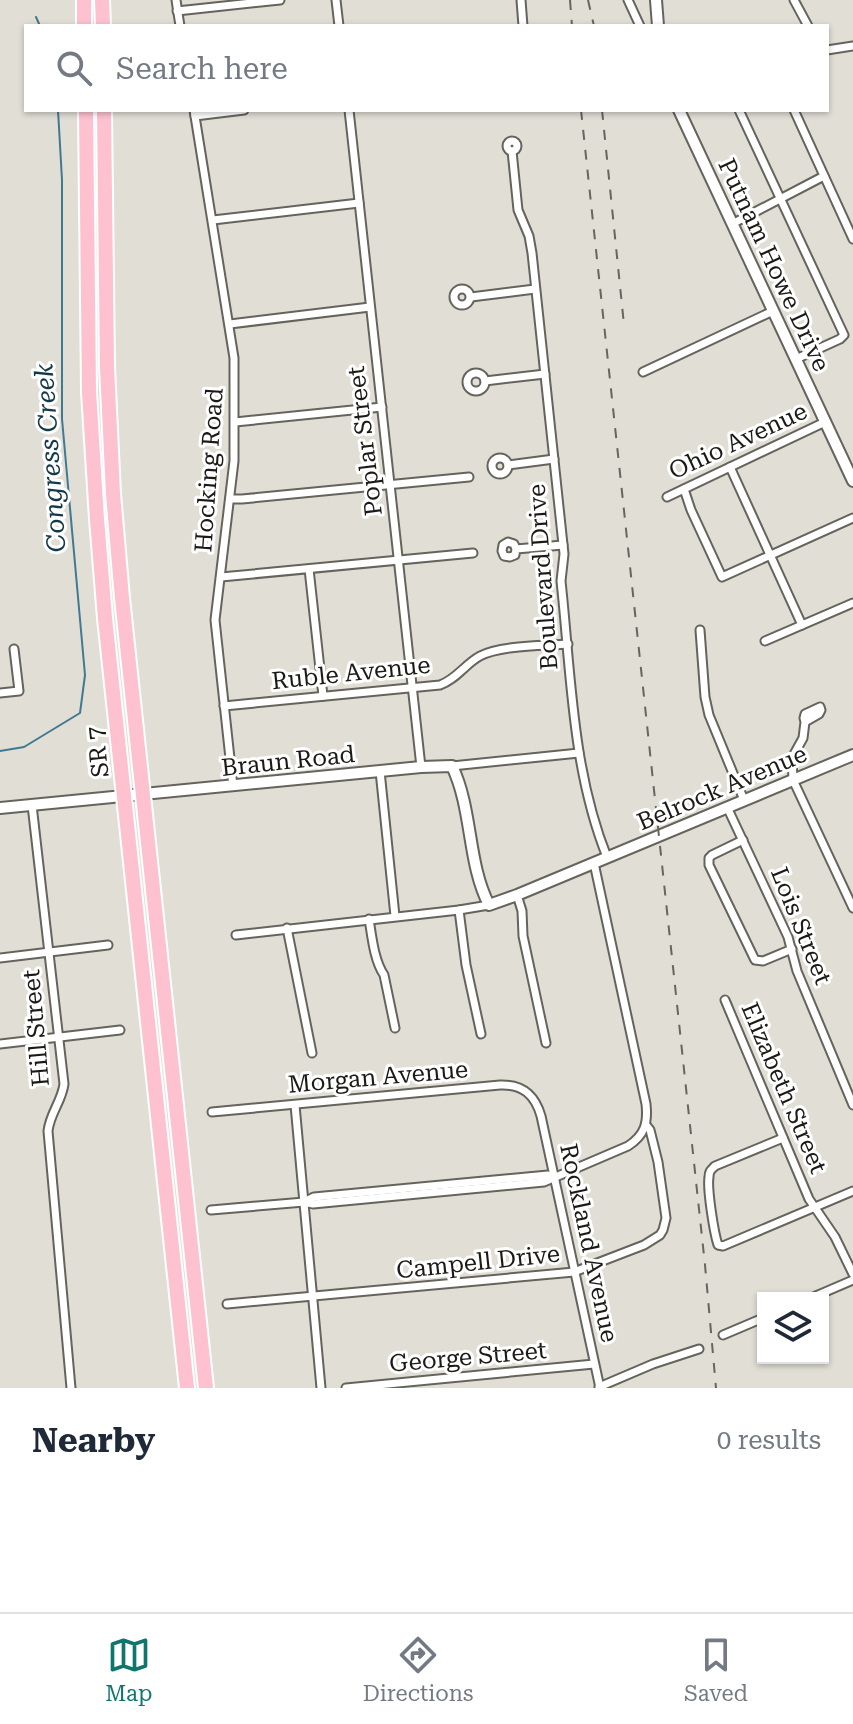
<!DOCTYPE html>
<html lang="en">
<head>
<meta charset="utf-8">
<style>
  :root { --surface:#fff; --page:#f2f2f3; --text:#1f2937; --muted:#747a83; --line:#e0e1e3; --accent:#0f766e }
  body { margin:0; font-family:"Roboto Serif",serif; background:var(--page); color:var(--text) }
  .controls { position:absolute; right:24px; bottom:24px; display:grid; overflow:hidden; border-radius:0px; box-shadow:0 2px 6px #0004 }
  .controls button { width:72px; height:72px; display:grid; place-items:center; padding:0; border:0; border-bottom:2px solid var(--line); background:var(--surface); color:var(--text); font:40px sans-serif }
  .list { margin:0; padding:0; list-style:none }
  h2 { display:flex; justify-content:space-between; align-items:center; height:104px; margin:0; padding:0 32px; font-size:34px }
  h2 small { font-size:26px; font-weight:400; color:var(--muted) }
  .icon { flex:none; width:44px; height:44px; fill:none; stroke:currentColor; stroke-width:2; stroke-linecap:round; stroke-linejoin:round }
  .map { position:relative; flex:none; width:853px; height:1388px; overflow:hidden }
  .search { position:absolute; background:var(--surface); box-shadow:0 2px 6px #0004; left:24px; right:24px; top:24px; height:88px; display:flex; align-items:center; gap:20px; box-sizing:border-box; padding:0 28px; border-radius:0px; color:var(--muted); font-size:30px }
  .sheet { height:224px; background:var(--surface) }
  nav { display:flex; justify-content:space-around; align-items:center; box-sizing:border-box; height:112px; border-top:2px solid var(--line); background:var(--surface); font-size:22px; color:var(--muted) }
  nav a { display:grid; justify-items:center; gap:4px }
  nav .on { color:var(--accent) }
  .map>svg:first-child { display:block }
  .lines { fill:none; stroke-linecap:round; stroke-linejoin:round }
  .stream { stroke:#407992; stroke-width:2 }
  .street-casing { stroke:#65645c; stroke-width:11 }
  .secondary-casing { stroke:#65645c; stroke-width:14 }
  .highway-casing { stroke:#fff; stroke-width:18 }
  .street { stroke:#fff; stroke-width:7 }
  .secondary { stroke:#fff; stroke-width:10 }
  .highway { stroke:#fdc1d0; stroke-width:14 }
  .rail { stroke:#666560; stroke-width:2; stroke-dasharray:10 10; stroke-linecap:butt }
  .labels { text-anchor:middle; stroke-width:6; stroke-linejoin:round; paint-order:stroke }
  .street-label { font-size:24px; fill:#1b1a17; stroke:#fff }
  .water-label { font-size:26px; font-style:italic; fill:#143949; stroke:#fff }
</style>
</head>
<body>
<div class="map">
<svg width="853" height="1388" viewBox="0 0 853 1388">
  <rect width="100%" height="100%" fill="#e0ded5"/>
  <g class="lines">
    <g class="stream">
      <path d="M 36,17 L 40,26"/>
      <path d="M 0,751 L 24,747 L 80,713 L 85,675 L 62,419 L 62,180 L 58,110"/>
    </g>
    <g class="street-casing">
      <g id="street">
        <path d="M 176,0 L 180,26"/>
        <path d="M 336,0 L 339,26"/>
        <path d="M 521,0 L 523,26"/>
        <path d="M 628,0 L 640,26"/>
        <path d="M 794,0 L 808,26"/>
        <path d="M 177,11 L 280,0"/>
        <path d="M 827,50 L 853,46"/>
        <path d="M 194,110 L 234,358 L 234,461 L 215,620 L 233,786"/>
        <path d="M 349,110 L 421,767"/>
        <path d="M 739,110 L 844,335 L 840,339 L 796,359"/>
        <path d="M 794,110 L 853,239"/>
        <path d="M 195,116 L 244,110"/>
        <circle cx="512" cy="146" r="5"/>
        <path d="M 512,151 L 518,210 L 529,236 L 532,253 L 564,554 L 561,581 C 571,673 572,770 607,857"/>
        <path d="M 213,220 L 359,203"/>
        <path d="M 732,224 L 824,176"/>
        <circle cx="462" cy="297" r="8"/>
        <path d="M 471,297 L 535,289"/>
        <path d="M 230,324 L 370,307"/>
        <path d="M 643,372 L 773,311"/>
        <circle cx="476" cy="382" r="9"/>
        <path d="M 485,381 L 545,374"/>
        <path d="M 235,422 L 382,407"/>
        <circle cx="500" cy="466" r="8"/>
        <path d="M 508,465 L 554,459"/>
        <path d="M 730,467 L 802,625"/>
        <path d="M 684,489 L 691,510 L 722,577 L 853,518"/>
        <path d="M 667,497 L 825,422"/>
        <path d="M 230,499 L 242,499 L 469,477"/>
        <path d="M 516,549 L 514,544 L 508,542 L 503,545 L 502,551 L 504,556 L 510,557 L 515,555 L 516,549 L 563,545"/>
        <path d="M 309,569 L 323,696"/>
        <path d="M 221,577 L 473,553"/>
        <path d="M 700,630 L 705,697 L 709,715 L 744,800"/>
        <path d="M 765,641 L 853,603"/>
        <path d="M 0,693 L 19,691 L 14,649"/>
        <path d="M 224,706 L 440,685 C 457,679 465,664 480,656 C 501,645 544,646 568,644"/>
        <path d="M 805,722 L 804,718 L 805,714 L 820,707 L 821,710 L 819,714 L 805,722 L 803,738 L 792,758 L 793,780 L 853,908"/>
        <path d="M 452,766 L 579,753"/>
        <path d="M 380,771 L 395,916"/>
        <path d="M 32,805 L 64,1084 C 62,1101 50,1113 48,1131 L 71,1388"/>
        <path d="M 727,807 L 788,937 L 797,971 L 853,1105"/>
        <path d="M 743,840 L 712,855 L 709,858 L 709,865 L 755,960 L 763,961 L 792,949"/>
        <path d="M 517,895 L 522,911 L 523,936 L 546,1043"/>
        <path d="M 459,910 L 466,965 L 481,1034"/>
        <path d="M 369,919 C 372,937 374,960 384,975 L 395,1028"/>
        <path d="M 287,928 L 312,1053"/>
        <path d="M 236,935 L 459,910 L 489,905"/>
        <path d="M 0,958 L 108,945"/>
        <path d="M 725,1000 L 809,1199 L 835,1237 L 853,1274"/>
        <path d="M 0,1044 L 120,1030"/>
        <path d="M 295,1105 L 321,1388"/>
        <path d="M 212,1112 L 500,1085 C 523,1084 535,1095 541,1116 L 600,1388"/>
        <path d="M 783,1138 L 715,1166 C 711,1170 709,1171 709,1177 C 707,1189 714,1233 718,1245 L 723,1246 L 853,1191"/>
        <path d="M 304,1202 L 314,1197 L 548,1175 L 554,1177"/>
        <path d="M 211,1210 L 304,1202 L 313,1204 L 544,1182 L 628,1146 C 645,1135 648,1123 646,1104 L 594,863"/>
        <path d="M 811,1298 L 853,1280"/>
        <path d="M 227,1304 L 574,1272 L 644,1245 L 660,1235 L 663,1230 L 666,1218 L 658,1162 L 650,1130 L 646,1125"/>
        <path d="M 723,1335 L 763,1318"/>
        <path d="M 599,1387 L 653,1364 L 699,1349"/>
        <path d="M 346,1388 L 594,1364"/>
      </g>
    </g>
    <g class="secondary-casing">
      <g id="secondary">
        <path d="M 656,0 L 658,26"/>
        <path d="M 679,110 L 853,481"/>
        <path d="M 0,808 L 421,767 L 452,766 C 473,810 467,862 489,905 L 517,895 L 853,755"/>
      </g>
    </g>
    <g class="highway-casing">
      <g id="highway">
        <path d="M 84,0 L 84,26"/>
        <path d="M 102,0 L 103,26"/>
        <path d="M 86,110 L 89,392 L 97,519 L 105,618 L 187,1388"/>
        <path d="M 104,110 L 107,367 L 113,494 L 122,598 L 206,1388"/>
      </g>
    </g>
    <use href="#street" class="street"/>
    <use href="#secondary" class="secondary"/>
    <use href="#highway" class="highway"/>
    <g class="rail">
      <path d="M 570,0 L 572,26"/>
      <path d="M 588,0 L 594,26"/>
      <path d="M 581,110 L 705,1265 L 716,1388"/>
      <path d="M 602,110 L 624,325"/>
    </g>
  </g>
  <g class="labels">
    <g class="street-label">
      <text transform="translate(774 265) rotate(65)" y="8">Putnam Howe Drive</text>
      <text transform="translate(365 441) rotate(-97)" y="8">Poplar Street</text>
      <text transform="translate(738 441) rotate(-25)" y="8">Ohio Avenue</text>
      <text transform="translate(209 470) rotate(-86)" y="8">Hocking Road</text>
      <text transform="translate(543 577) rotate(-94)" y="8">Boulevard Drive</text>
      <text transform="translate(351 673) rotate(-6)" y="8">Ruble Avenue</text>
      <text transform="translate(98 752) rotate(-96)" y="8">SR 7</text>
      <text transform="translate(288 761) rotate(-6)" y="8">Braun Road</text>
      <text transform="translate(722 788) rotate(-23)" y="8">Belrock Avenue</text>
      <text transform="translate(801 926) rotate(68)" y="8">Lois Street</text>
      <text transform="translate(36 1028) rotate(-95)" y="8">Hill Street</text>
      <text transform="translate(378 1077) rotate(-5)" y="8">Morgan Avenue</text>
      <text transform="translate(784 1088) rotate(67)" y="8">Elizabeth Street</text>
      <text transform="translate(589 1243) rotate(78)" y="8">Rockland Avenue</text>
      <text transform="translate(478 1262) rotate(-6)" y="8">Campell Drive</text>
      <text transform="translate(468 1357) rotate(-5)" y="8">George Street</text>
    </g>
    <g class="water-label">
      <text transform="translate(50 458) rotate(-94)" y="9">Congress Creek</text>
    </g>
  </g>
</svg>
<div class="controls">
<button><svg class="icon" aria-label="layers" viewBox="0 0 24 24"><path d="M12 4l9 5-9 5-9-5zM3 14l9 5 9-5"/></svg></button>
</div>
<div class="search"><svg class="icon" aria-label="search" viewBox="0 0 24 24"><circle cx="10" cy="10" r="6"/><path d="M15 15l6 6"/></svg>Search here</div>
</div>
<section class="sheet">
<h2>Nearby<small>0 results</small></h2>
<ul class="list">
</ul>
</section>
<nav>
<a class="on"><svg class="icon" aria-label="map" viewBox="0 0 24 24"><path d="M3 6l6-2 6 2 6-2v14l-6 2-6-2-6 2zM9 4v14M15 6v14"/></svg>Map</a>
<a><svg class="icon" aria-label="directions" viewBox="0 0 24 24"><path d="M12 3l9 9-9 9-9-9zM9 14v-3h6M13 9l2 2-2 2"/></svg>Directions</a>
<a><svg class="icon" aria-label="saved" viewBox="0 0 24 24"><path d="M7 4h10v16l-5-4-5 4z"/></svg>Saved</a>
</nav>
</body>
</html>
